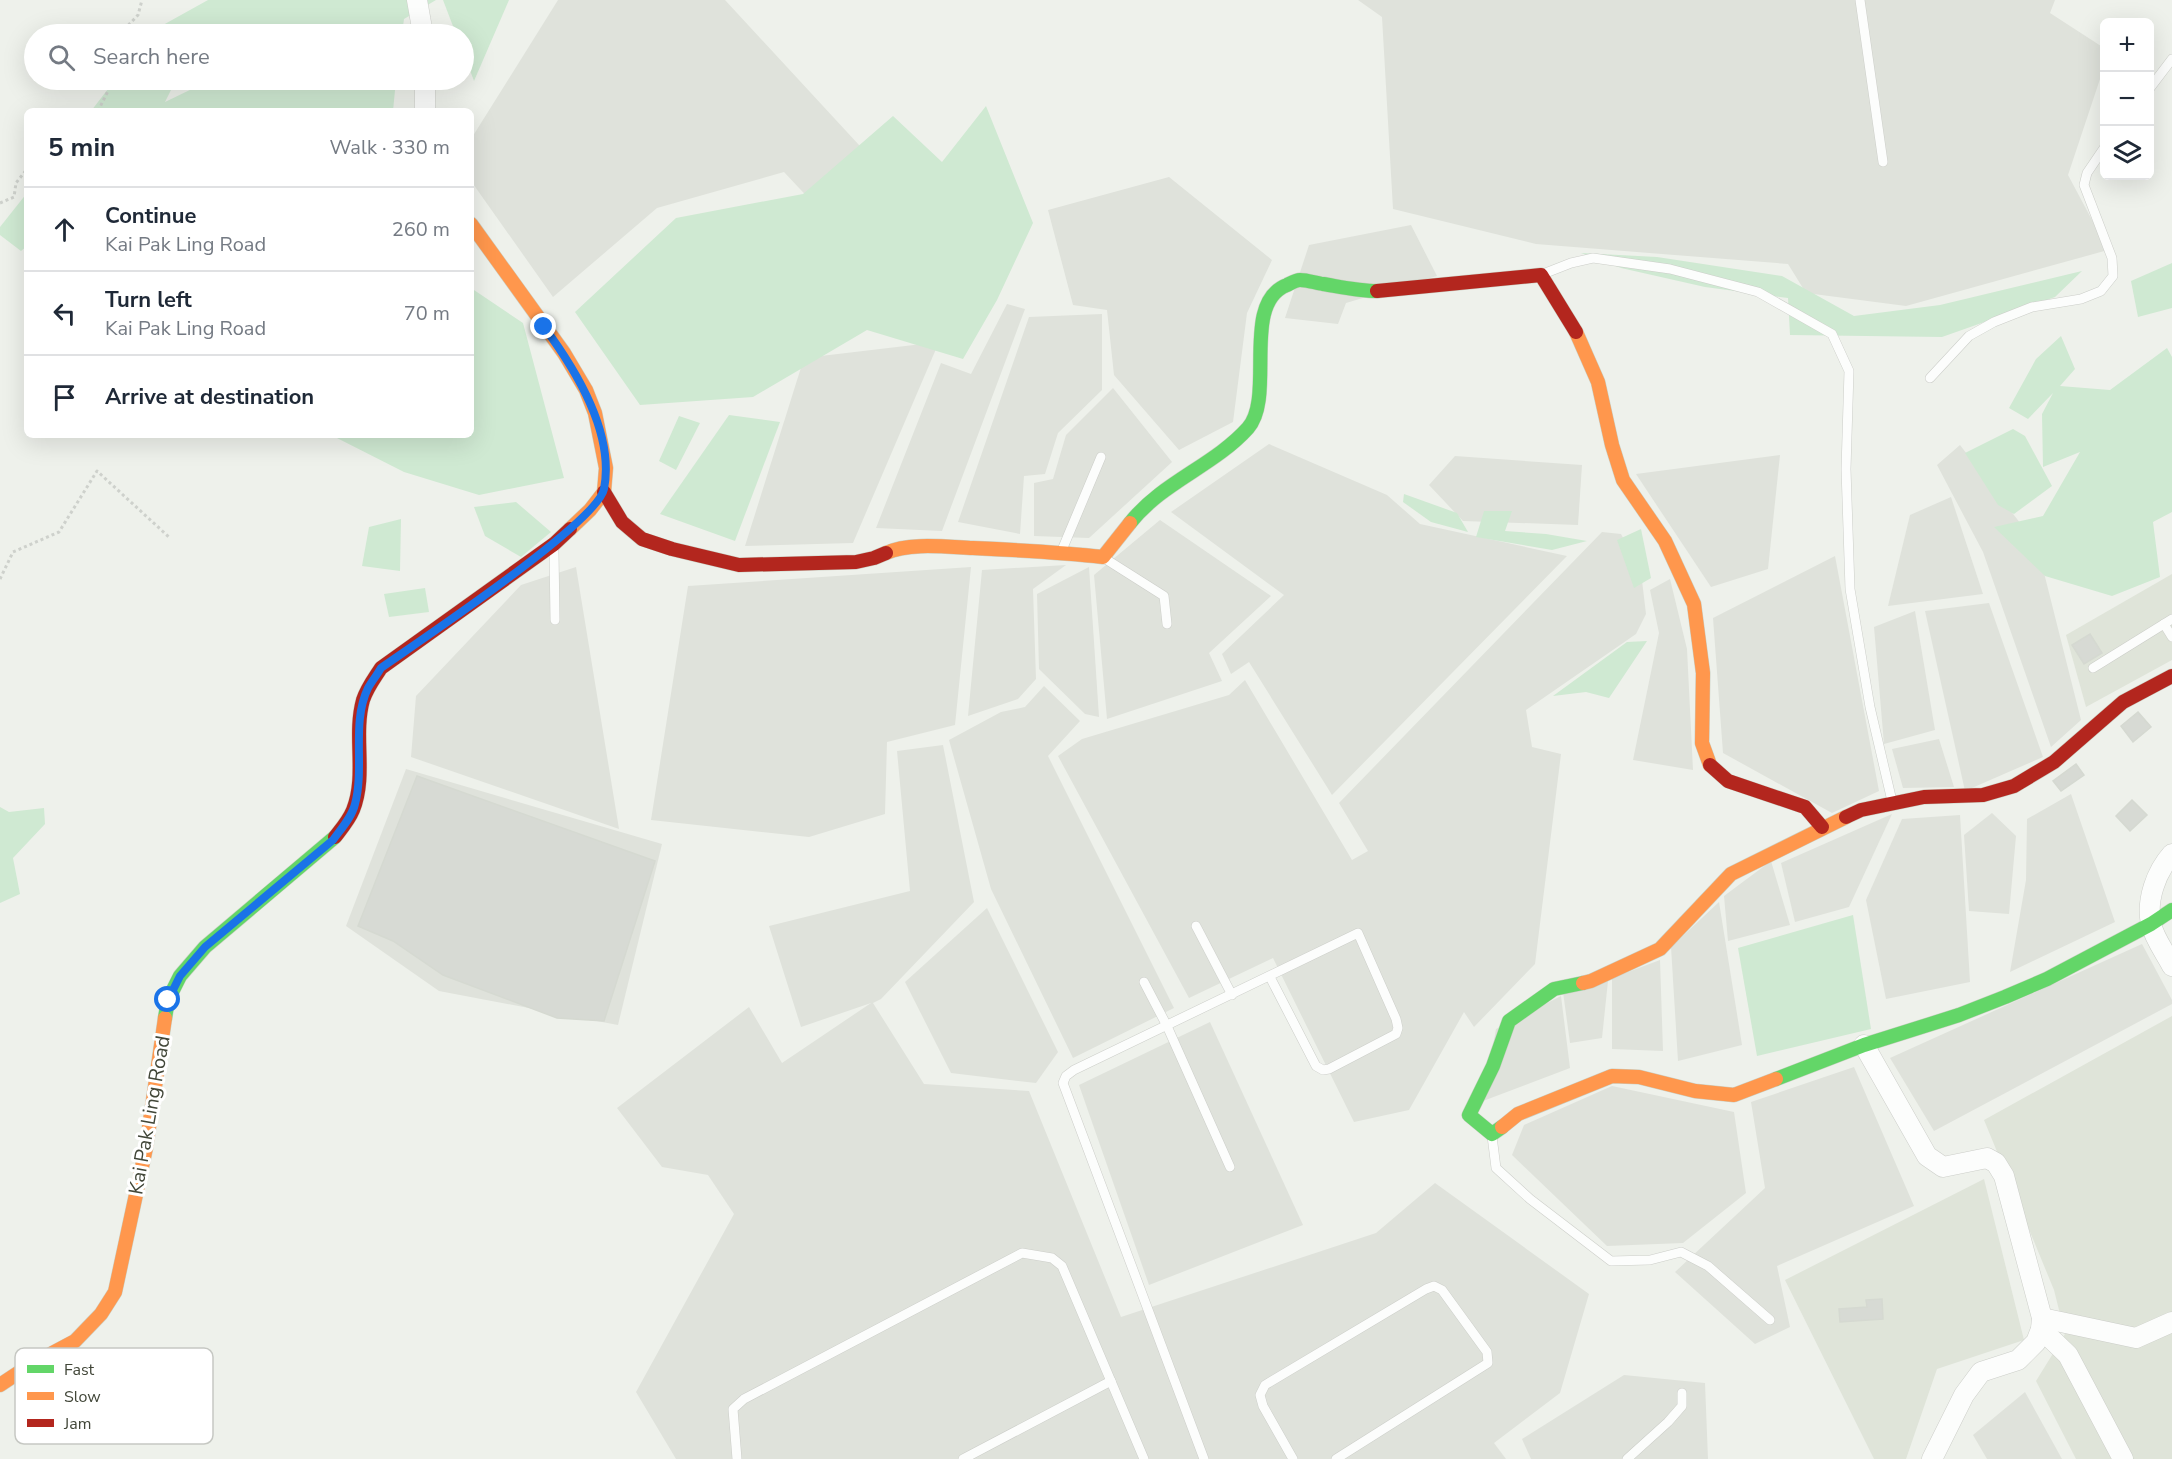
<!DOCTYPE html>
<html lang="en">
<head>
<meta charset="utf-8">
<style>
  :root { --surface:#fff; --page:#f6f6f7; --text:#1f2937; --muted:#747a83; --line:#e0e1e3 }
  body { margin:0; font-family:"Nunito Sans",sans-serif; background:var(--page); color:var(--text) }
  .controls { position:absolute; right:18px; top:18px; display:grid; overflow:hidden; border-radius:9px; box-shadow:0 6px 24px #0002 }
  .controls button { width:54px; height:54px; display:grid; place-items:center; padding:0; border:0; border-bottom:2px solid var(--line); background:var(--surface); color:var(--text); font:30px sans-serif }
  .stop { position:absolute; width:18px; height:18px; margin:-14px; border:4px solid #1a73e8; border-radius:50%; background:#fff }
  .stop.end { background:#1a73e8; border-color:#fff; box-shadow:0 2px 6px #0008 }
  .list { margin:0; padding:0; list-style:none }
  h2 { display:flex; justify-content:space-between; align-items:center; height:78px; margin:0; padding:0 24px; font-size:26px }
  h2 small { font-size:20px; font-weight:400; color:var(--muted) }
  .list li { display:grid; grid-template-columns:39px 1fr auto; gap:18px; align-items:center; box-sizing:border-box; height:84px; padding:0 24px; border-top:2px solid var(--line) }
  .list b { display:block; font-size:22px; white-space:nowrap }
  .list p { margin:0; font-size:20px; white-space:nowrap; color:var(--muted) }
  .list em { font-size:20px; font-style:normal; color:var(--muted) }
  .icon { flex:none; width:33px; height:33px; fill:none; stroke:currentColor; stroke-width:2; stroke-linecap:round; stroke-linejoin:round }
  .map { position:relative; flex:none; width:2172px; height:1459px; overflow:hidden }
  .search { position:absolute; background:var(--surface); box-shadow:0 6px 24px #0002; left:24px; top:24px; width:450px; height:66px; display:flex; align-items:center; gap:15px; box-sizing:border-box; padding:0 21px; border-radius:33px; color:var(--muted); font-size:22px }
  .panel { position:absolute; background:var(--surface); box-shadow:0 6px 24px #0002; left:24px; top:108px; width:450px; height:330px; border-radius:9px }
  .map>svg:first-child { display:block }
  .residential { fill:#dfe4d9 }
  .industrial { fill:#dfe2db }
  .green { fill:#cfe9d2 }
  .building { fill:#d7dad4; stroke:#d5d9d1; stroke-width:1.5 }
  .lines { fill:none; stroke-linecap:round; stroke-linejoin:round }
  .lane-casing { stroke:#cccec9; stroke-width:10 }
  .street-casing { stroke:#cccec9; stroke-width:21 }
  .fast-casing { stroke:#cacfc3; stroke-width:15 }
  .slow-casing { stroke:#cacfc3; stroke-width:15 }
  .jam-casing { stroke:#cacfc3; stroke-width:15 }
  .path { stroke:#ced1cc; stroke-width:3; stroke-dasharray:3 3; stroke-linecap:butt }
  .lane { stroke:#fcfdfc; stroke-width:9 }
  .street { stroke:#fcfdfc; stroke-width:20 }
  .fast { stroke:#63d668; stroke-width:14 }
  .slow { stroke:#ff974d; stroke-width:14 }
  .jam { stroke:#b3261e; stroke-width:14 }
  .route { stroke:#1a73e8; stroke-width:8 }
  .labels { text-anchor:middle; stroke-width:6; stroke-linejoin:round; paint-order:stroke }
  .street-label { font-size:20px; fill:#414638; stroke:#fff }
  .key { fill:#fff; stroke:#c6c8c3; stroke-width:1.5 }
  .key-label { font-size:16px; fill:#414638 }
</style>
</head>
<body>
<div class="map">
<svg width="2172" height="1459" viewBox="0 0 2172 1459">
  <rect width="100%" height="100%" fill="#eef1eb"/>
  <g class="residential">
    <path d="M 2172,574 L 2172,660 L 2086,707 L 2066,635 Z"/>
    <path d="M 2172,1016 L 2172,1459 L 2076,1459 L 2036,1381 L 2065,1334 L 2054,1290 L 1984,1120 Z"/>
    <path d="M 1984,1179 L 2024,1340 L 1937,1369 L 1906,1459 L 1874,1459 L 1785,1280 Z"/>
  </g>
  <g class="industrial">
    <path d="M 558,0 L 725,0 L 871,158 L 815,205 L 784,172 L 657,208 L 553,297 L 471,181 L 471,139 Z"/>
    <path d="M 1358,0 L 2055,0 L 2050,13 L 2104,48 L 2104,67 L 2068,175 L 2108,250 L 1906,306 L 1806,293 L 1788,264 L 1536,244 L 1393,209 L 1382,17 Z"/>
    <path d="M 1169,177 L 1272,260 L 1247,313 L 1233,422 L 1179,450 L 1114,375 L 1107,310 L 1073,305 L 1048,210 Z"/>
    <path d="M 1411,225 L 1437,276 L 1346,303 L 1338,324 L 1285,318 L 1309,245 Z"/>
    <path d="M 1007,304 L 1025,309 L 942,531 L 876,528 L 941,363 L 971,374 Z"/>
    <path d="M 1102,314 L 1102,390 L 1058,433 L 1045,474 L 1024,476 L 1020,534 L 958,522 L 1029,317 Z"/>
    <path d="M 939,342 L 853,543 L 745,546 L 804,358 Z"/>
    <path d="M 1113,388 L 1172,462 L 1089,538 L 1034,536 L 1034,483 L 1053,479 L 1066,435 Z"/>
    <path d="M 1269,444 L 1387,495 L 1420,524 L 1567,556 L 1332,795 L 1249,662 L 1231,674 L 1222,654 L 1284,595 L 1171,512 Z"/>
    <path d="M 1960,445 L 2037,545 L 2081,720 L 2051,747 L 1983,552 L 1937,465 Z"/>
    <path d="M 1780,455 L 1768,569 L 1711,587 L 1636,474 Z"/>
    <path d="M 1455,456 L 1582,465 L 1578,525 L 1463,521 L 1429,485 Z"/>
    <path d="M 1951,497 L 1983,594 L 1888,606 L 1910,515 Z"/>
    <path d="M 1160,520 L 1271,596 L 1209,653 L 1222,681 L 1107,719 L 1094,575 Z"/>
    <path d="M 1602,532 L 1621,534 L 1641,572 L 1646,614 L 1636,634 L 1526,710 L 1532,747 L 1561,754 L 1535,964 L 1474,1027 L 1464,1012 L 1409,1110 L 1354,1122 L 1273,958 L 1189,998 L 1058,756 L 1082,739 L 1229,695 L 1245,680 L 1352,860 L 1368,851 L 1339,803 Z"/>
    <path d="M 1835,556 L 1879,791 L 1832,813 L 1723,753 L 1713,618 Z"/>
    <path d="M 1066,565 L 1033,589 L 1036,679 L 1018,699 L 968,716 L 982,570 Z"/>
    <path d="M 576,567 L 619,829 L 411,757 L 416,696 L 521,585 Z"/>
    <path d="M 971,567 L 955,725 L 887,742 L 885,814 L 809,837 L 651,820 L 688,586 Z"/>
    <path d="M 1089,567 L 1099,717 L 1085,714 L 1039,669 L 1037,594 Z"/>
    <path d="M 1670,579 L 1687,649 L 1693,770 L 1633,760 L 1659,633 L 1650,590 Z"/>
    <path d="M 1989,603 L 2043,757 L 1965,791 L 1925,611 Z"/>
    <path d="M 1915,611 L 1935,730 L 1884,744 L 1874,627 Z"/>
    <path d="M 1044,686 L 1080,721 L 1048,756 L 1174,1008 L 1073,1058 L 991,889 L 949,740 L 1001,712 L 1025,707 Z"/>
    <path d="M 1939,739 L 1954,787 L 1903,788 L 1892,749 Z"/>
    <path d="M 943,745 L 974,902 L 881,999 L 873,1003 L 924,1084 L 1029,1091 L 1121,1317 L 1376,1233 L 1435,1183 L 1589,1294 L 1560,1393 L 1494,1443 L 1506,1459 L 676,1459 L 636,1392 L 734,1214 L 708,1175 L 662,1167 L 617,1108 L 749,1007 L 782,1063 L 871,1003 L 801,1027 L 769,926 L 910,891 L 897,751 Z"/>
    <path d="M 406,769 L 662,844 L 618,1025 L 439,991 L 346,926 Z"/>
    <path d="M 2071,794 L 2115,922 L 2010,972 L 2026,880 L 2027,819 Z"/>
    <path d="M 1992,813 L 2016,836 L 2009,914 L 1969,911 L 1964,835 Z"/>
    <path d="M 1892,814 L 1849,907 L 1795,922 L 1781,863 Z"/>
    <path d="M 1960,815 L 1970,982 L 1886,999 L 1866,900 L 1902,819 Z"/>
    <path d="M 1771,861 L 1790,925 L 1728,941 L 1724,896 Z"/>
    <path d="M 1719,902 L 1742,1045 L 1678,1061 L 1671,947 Z"/>
    <path d="M 987,908 L 1058,1052 L 1036,1083 L 951,1073 L 905,982 Z"/>
    <path d="M 2142,944 L 2172,1000 L 2172,1004 L 1934,1131 L 1890,1058 Z"/>
    <path d="M 1660,960 L 1663,1051 L 1612,1049 L 1612,978 Z"/>
    <path d="M 1608,981 L 1602,1038 L 1570,1043 L 1563,992 Z"/>
    <path d="M 1561,996 L 1570,1068 L 1483,1101 L 1496,1029 Z"/>
    <path d="M 1210,1022 L 1303,1225 L 1149,1285 L 1079,1085 Z"/>
    <path d="M 1854,1067 L 1914,1206 L 1777,1266 L 1790,1327 L 1755,1344 L 1675,1272 L 1765,1188 L 1751,1102 Z"/>
    <path d="M 1612,1086 L 1734,1112 L 1746,1193 L 1683,1243 L 1607,1246 L 1512,1155 L 1524,1125 Z"/>
    <path d="M 1624,1375 L 1705,1383 L 1708,1459 L 1531,1459 L 1522,1439 Z"/>
    <path d="M 2025,1392 L 2062,1459 L 1987,1459 L 1973,1435 Z"/>
  </g>
  <g class="green">
    <path d="M 208,0 L 436,0 L 404,19 L 402,34 L 150,34 L 154,30 Z"/>
    <path d="M 443,0 L 509,0 L 474,81 L 464,54 L 464,34 L 456,34 Z"/>
    <path d="M 115,80 L 176,80 L 165,102 L 196,87 L 198,80 L 396,80 L 393,111 L 91,111 Z"/>
    <path d="M 986,106 L 1033,223 L 997,300 L 963,359 L 867,330 L 753,397 L 640,405 L 575,312 L 676,218 L 803,194 L 893,116 L 942,162 Z"/>
    <path d="M 27,193 L 27,246 L 21,251 L 0,235 L 0,227 Z"/>
    <path d="M 1581,253 L 1657,257 L 1782,276 L 1854,316 L 1940,305 L 2082,271 L 2055,297 L 1942,337 L 1790,335 L 1788,298 L 1705,287 L 1621,268 Z"/>
    <path d="M 2172,263 L 2172,308 L 2138,317 L 2131,281 Z"/>
    <path d="M 471,288 L 523,323 L 564,478 L 479,495 L 404,472 L 331,435 L 471,435 Z"/>
    <path d="M 2061,336 L 2075,369 L 2060,386 L 2110,390 L 2167,348 L 2172,357 L 2172,512 L 2153,522 L 2160,577 L 2112,596 L 2045,576 L 1994,527 L 2043,516 L 2080,452 L 2043,467 L 2042,414 L 2053,393 L 2028,419 L 2009,408 L 2036,359 Z"/>
    <path d="M 729,415 L 780,422 L 735,541 L 660,514 Z"/>
    <path d="M 679,416 L 700,423 L 676,470 L 659,461 Z"/>
    <path d="M 2013,429 L 2025,436 L 2052,486 L 2014,514 L 1998,505 L 1965,453 Z"/>
    <path d="M 1404,494 L 1457,513 L 1468,532 L 1431,522 L 1403,502 Z"/>
    <path d="M 516,502 L 551,532 L 521,557 L 485,536 L 474,507 Z"/>
    <path d="M 1484,511 L 1512,511 L 1505,531 L 1546,534 L 1587,541 L 1552,550 L 1476,537 Z"/>
    <path d="M 401,519 L 400,571 L 362,566 L 369,527 Z"/>
    <path d="M 1641,529 L 1651,578 L 1634,588 L 1617,540 Z"/>
    <path d="M 425,588 L 429,612 L 389,617 L 384,594 Z"/>
    <path d="M 1647,641 L 1609,698 L 1586,692 L 1553,696 L 1627,642 Z"/>
    <path d="M 0,807 L 9,812 L 44,808 L 45,824 L 13,858 L 20,894 L 0,903 Z"/>
    <path d="M 1853,915 L 1871,1029 L 1757,1056 L 1738,948 Z"/>
  </g>
  <g class="building">
    <path d="M 2090,634 L 2102,653 L 2084,664 L 2072,645 Z"/>
    <path d="M 2138,712 L 2151,727 L 2133,742 L 2121,726 Z"/>
    <path d="M 2076,764 L 2084,775 L 2061,791 L 2053,781 Z"/>
    <path d="M 417,776 L 655,861 L 604,1021 L 557,1018 L 443,975 L 393,941 L 358,926 Z"/>
    <path d="M 2132,800 L 2147,815 L 2130,831 L 2116,816 Z"/>
    <path d="M 1882,1299 L 1883,1319 L 1840,1322 L 1839,1309 L 1867,1307 L 1866,1300 Z"/>
  </g>
  <g class="lines">
    <g class="lane-casing">
      <g id="lane">
        <path d="M 1860,0 L 1883,162"/>
        <path d="M 2150,88 L 2172,59"/>
        <path d="M 1543,274 L 1571,263 L 1593,258 L 1670,269 L 1758,292 L 1832,334 L 1849,371 L 1846,469 L 1850,589 L 1870,707 L 1892,801"/>
        <path d="M 1930,378 L 1969,336 L 1994,322 L 2032,307 L 2081,299 L 2101,291 L 2113,276 L 2112,258 L 2084,185 L 2087,173 L 2104,148"/>
        <path d="M 1062,550 L 1101,457"/>
        <path d="M 554,551 L 555,620"/>
        <path d="M 1104,558 L 1164,596 L 1167,624"/>
        <path d="M 2164,624 L 2172,637"/>
        <path d="M 2093,668 L 2172,619"/>
        <path d="M 1196,926 L 1232,995"/>
        <path d="M 1144,982 L 1167,1026 L 1230,1167"/>
        <path d="M 1492,1136 L 1496,1168 L 1530,1199 L 1611,1261 L 1650,1260 L 1681,1252 L 1708,1266 L 1770,1320"/>
        <path d="M 737,1459 L 733,1409 L 744,1399 L 1022,1253 L 1052,1258 L 1062,1266 L 1144,1459"/>
        <path d="M 963,1459 L 1111,1381"/>
        <path d="M 1204,1459 L 1063,1083 L 1066,1076 L 1074,1070 L 1358,933 L 1396,1019 L 1398,1028 L 1396,1034 L 1329,1069 L 1323,1070 L 1316,1066 L 1270,977"/>
        <path d="M 1293,1459 L 1263,1406 L 1260,1395 L 1265,1385 L 1426,1289 L 1434,1286 L 1442,1290 L 1487,1352 L 1488,1363 L 1336,1459"/>
        <path d="M 1627,1459 L 1668,1422 L 1682,1406 L 1682,1393"/>
      </g>
    </g>
    <g class="street-casing">
      <g id="street">
        <path d="M 417,0 L 423,34"/>
        <path d="M 425,111 L 425,80"/>
        <path d="M 2172,854 C 2156,872 2146,900 2151,924 C 2154,938 2166,954 2172,966"/>
        <path d="M 1864,1045 L 1927,1156 L 1943,1167 L 1987,1158 L 1996,1163 L 2004,1176 L 2042,1318 L 2041,1329 L 2036,1342 L 2018,1360 L 1981,1372 L 1964,1395 L 1932,1459"/>
        <path d="M 2042,1318 L 2136,1338 L 2172,1322"/>
        <path d="M 2041,1329 L 2068,1355 L 2123,1459"/>
      </g>
    </g>
    <g class="fast-casing">
      <g id="fast">
        <path d="M 1130,523 C 1162,482 1214,466 1248,428 C 1276,396 1240,303 1287,285 C 1291,283 1296,280 1300,280 C 1307,280 1316,283 1323,284 C 1341,287 1359,291 1377,291"/>
        <path d="M 165,1018 L 168,1000 L 180,976 L 205,947 L 335,837"/>
        <path d="M 1776,1079 L 1864,1045 L 1959,1015 L 2005,997 L 2047,979 L 2151,924 L 2172,910"/>
        <path d="M 1502,1127 L 1492,1134 L 1469,1115 L 1493,1066 L 1509,1021 L 1554,989 L 1583,983"/>
      </g>
    </g>
    <g class="slow-casing">
      <g id="slow">
        <path d="M 471,224 L 564,353 L 586,390 L 595,413 L 606,468 L 604,492 L 590,510 L 570,529"/>
        <path d="M 1576,332 L 1598,382 L 1612,445 L 1623,480 L 1665,541 L 1694,604 L 1703,673 L 1702,743 L 1710,765"/>
        <path d="M 886,553 C 909,542 948,547 973,548 C 1017,550 1060,552 1103,557 L 1130,523"/>
        <path d="M 1583,983 L 1591,981 L 1660,949 L 1731,874 L 1846,817"/>
        <path d="M 1502,1127 L 1518,1114 L 1612,1076 L 1639,1077 L 1695,1091 L 1734,1095 L 1776,1079"/>
        <path d="M 0,1385 L 30,1365 L 75,1341 L 101,1314 L 115,1292 L 146,1148 L 165,1018"/>
      </g>
    </g>
    <g class="jam-casing">
      <g id="jam">
        <path d="M 1377,291 L 1541,275 L 1576,332"/>
        <path d="M 604,492 L 622,522 L 642,539 L 672,549 L 739,565 L 856,562 L 874,558 L 886,553"/>
        <path d="M 1710,765 L 1728,781 L 1805,807 L 1822,827"/>
        <path d="M 1846,817 L 1861,810 L 1924,797 L 1983,795 L 2014,786 L 2054,762 L 2123,702 L 2172,676"/>
        <path d="M 335,837 C 342,828 349,820 353,810 C 367,775 353,736 363,700 C 367,688 374,679 381,668 L 554,544 L 570,529"/>
      </g>
    </g>
    <g class="path">
      <path d="M 120,34 L 138,15 L 142,0"/>
      <path d="M 98,111 L 108,91 L 107,80"/>
      <path d="M 0,203 L 14,197 L 16,183 L 27,169"/>
      <path d="M 0,579 L 13,552 L 59,532 L 97,471 L 170,538"/>
    </g>
    <use href="#lane" class="lane"/>
    <use href="#street" class="street"/>
    <use href="#fast" class="fast"/>
    <use href="#slow" class="slow"/>
    <use href="#jam" class="jam"/>
  </g>
  <g class="lines">
    <path class="route" d="M 168,1000 L 180,976 L 205,947 L 333,840 C 341,829 352,817 355,804 C 365,767 351,723 368,688 C 372,681 377,675 381,668 C 418,642 597,523 604,489 C 615,433 576,370 544,327"/>
  </g>
  <g class="labels">
    <g class="street-label">
      <text transform="translate(149 1115) rotate(-80)" y="7">Kai Pak Ling Road</text>
    </g>
  </g>
  <rect x="15" y="1348" width="198" height="96" rx="9" class="key"/>
  <rect x="27" y="1365" width="27" height="8" fill="#63d668"/>
  <rect x="27" y="1392" width="27" height="8" fill="#ff974d"/>
  <rect x="27" y="1419" width="27" height="8" fill="#b3261e"/>
  <g class="key-label">
    <text x="64" y="1375">Fast</text>
    <text x="64" y="1402">Slow</text>
    <text x="64" y="1429">Jam</text>
  </g>
</svg>
<div class="controls">
<button>+</button>
<button>−</button>
<button><svg class="icon" aria-label="layers" viewBox="0 0 24 24"><path d="M12 4l9 5-9 5-9-5zM3 14l9 5 9-5"/></svg></button>
</div>
<div class="stop" style="left:168px;top:1000px"></div>
<div class="stop end" style="left:544px;top:327px"></div>
<div class="search"><svg class="icon" aria-label="search" viewBox="0 0 24 24"><circle cx="10" cy="10" r="6"/><path d="M15 15l6 6"/></svg>Search here</div>
<section class="panel">
<h2>5 min<small>Walk · 330 m</small></h2>
<ul class="list">
<li><svg class="icon" aria-label="ahead" viewBox="0 0 24 24"><path d="M12 20V5M6 11l6-6 6 6"/></svg><div><b>Continue</b><p>Kai Pak Ling Road</p></div><em>260 m</em></li>
<li><svg class="icon" aria-label="left" viewBox="0 0 24 24"><path d="M17 20v-9H6M10 6l-5 5 5 5"/></svg><div><b>Turn left</b><p>Kai Pak Ling Road</p></div><em>70 m</em></li>
<li><svg class="icon" aria-label="arrive" viewBox="0 0 24 24"><path d="M6 21V4h12l-3 4 3 4H6"/></svg><div><b>Arrive at destination</b></div></li>
</ul>
</section>
</div>
</body>
</html>
